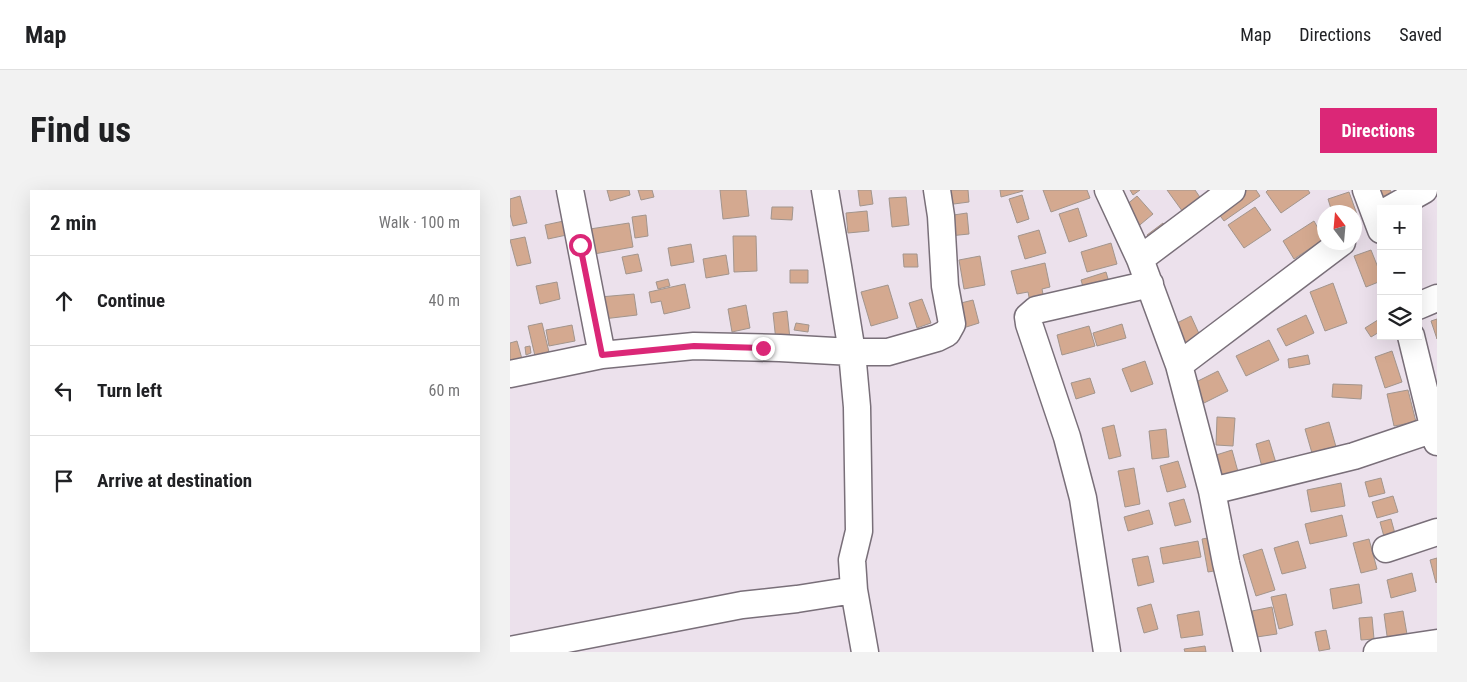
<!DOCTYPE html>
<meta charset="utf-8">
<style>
:root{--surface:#fff;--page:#f2f2f2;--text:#202124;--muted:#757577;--line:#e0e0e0;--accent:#db2777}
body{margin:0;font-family:"Roboto Condensed",sans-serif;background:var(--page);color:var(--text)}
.controls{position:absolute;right:15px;top:15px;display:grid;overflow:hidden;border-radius:0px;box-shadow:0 5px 20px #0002}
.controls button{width:45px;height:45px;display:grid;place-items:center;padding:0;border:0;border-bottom:1px solid var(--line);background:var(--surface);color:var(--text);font:25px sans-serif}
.compass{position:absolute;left:807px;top:15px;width:45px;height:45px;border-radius:50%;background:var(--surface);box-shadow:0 5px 20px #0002;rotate:344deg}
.stop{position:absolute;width:15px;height:15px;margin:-11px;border:4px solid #db2777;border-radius:50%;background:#fff}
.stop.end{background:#db2777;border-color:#fff;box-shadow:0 1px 5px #0008}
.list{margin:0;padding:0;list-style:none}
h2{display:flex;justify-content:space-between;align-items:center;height:65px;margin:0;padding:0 20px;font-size:21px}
h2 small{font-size:16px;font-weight:400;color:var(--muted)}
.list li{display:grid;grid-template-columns:32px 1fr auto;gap:15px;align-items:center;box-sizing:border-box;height:90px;padding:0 20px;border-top:1px solid var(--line)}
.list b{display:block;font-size:19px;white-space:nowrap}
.list em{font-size:16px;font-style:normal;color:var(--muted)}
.icon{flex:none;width:28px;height:28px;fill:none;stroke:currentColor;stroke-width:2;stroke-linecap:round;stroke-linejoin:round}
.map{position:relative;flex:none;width:927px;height:462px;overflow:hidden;border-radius:0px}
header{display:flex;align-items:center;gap:30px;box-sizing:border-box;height:70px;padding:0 25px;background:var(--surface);border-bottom:1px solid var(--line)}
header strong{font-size:24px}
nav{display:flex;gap:28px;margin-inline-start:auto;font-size:18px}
.intro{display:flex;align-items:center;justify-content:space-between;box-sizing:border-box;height:120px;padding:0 30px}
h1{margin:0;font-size:35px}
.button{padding:12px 22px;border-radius:0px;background:var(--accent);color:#fff;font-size:18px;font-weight:700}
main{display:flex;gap:30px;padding:0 30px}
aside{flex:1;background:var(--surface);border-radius:0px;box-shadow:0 5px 20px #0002}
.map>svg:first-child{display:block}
</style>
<header>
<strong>Map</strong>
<nav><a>Map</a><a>Directions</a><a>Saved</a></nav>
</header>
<div class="intro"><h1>Find us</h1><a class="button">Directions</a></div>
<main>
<aside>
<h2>2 min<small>Walk · 100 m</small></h2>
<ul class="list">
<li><svg class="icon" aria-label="ahead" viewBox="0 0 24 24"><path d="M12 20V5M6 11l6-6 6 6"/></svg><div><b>Continue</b></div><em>40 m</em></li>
<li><svg class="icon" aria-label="left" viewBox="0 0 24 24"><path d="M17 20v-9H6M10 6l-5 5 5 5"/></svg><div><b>Turn left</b></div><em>60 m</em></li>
<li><svg class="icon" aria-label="arrive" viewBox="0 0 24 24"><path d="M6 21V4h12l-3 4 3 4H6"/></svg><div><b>Arrive at destination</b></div></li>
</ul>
</aside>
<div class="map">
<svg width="927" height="462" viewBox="0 0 927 462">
<rect width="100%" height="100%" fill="#ece1ec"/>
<!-- building -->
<path fill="#d4a990" stroke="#a2958d" d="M97 0H119L120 5 100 11Z
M128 0H142L144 7 131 10Z
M210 0H236L239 26 213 29Z
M348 0H361L363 14 350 16Z
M434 0H458L459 12 436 15Z
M490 0H513V1L491 7Z
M533 0H577L580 8 541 22Z
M620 0H630L623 5Z
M657 0H685L696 16 678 29Z
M731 0H746L750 6 714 31 705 19Z
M758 0H798L800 3 771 23 756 2Z
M866 0H880L887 12 877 18Z
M839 2 849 30 844 31V22H822L818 9Z
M512 5 519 29 507 33 499 9Z
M10 6 17 33 3 36 0 24V9Z
M627 6 643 24 625 39 609 21Z
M396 7 399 35 382 37 379 8Z
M262 17H283L282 30 261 29Z
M745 17 761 40 734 58 718 35Z
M568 18 577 46 559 52 549 24Z
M357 21 359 41 338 43 336 23Z
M457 23 459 44 439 46 437 26Z
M136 25 138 46 125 48 122 27Z
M63 29 66 43 38 49 35 35Z
M804 31 814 49 784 69 773 51Z
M119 33 123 57 84 64 80 39Z
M653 33 660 44 644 55 637 45Z
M529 40 536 63 515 69 508 46Z
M223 46H246L247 81 224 82Z
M15 47 21 73 7 76 0 50Z
M601 53 607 74 577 82 571 62Z
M181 54 184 72 161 76 158 58Z
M861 60 871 85V91L856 97 844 66Z
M128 64 132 81 116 84 112 67Z
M393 64H407L408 77H394Z
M216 65 219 84 196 88 193 69Z
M470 66 475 95 454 99 449 70Z
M535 73 540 97 532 99 534 109 520 112 518 102 507 104 501 81Z
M280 80H298V93H280Z
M596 82 601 99 576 107 571 90Z
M158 89 160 96 148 99 146 92Z
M47 92 50 109 30 114 26 96Z
M823 93 837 133 815 141 800 102Z
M175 94 180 118 154 124 151 111 141 113 139 102Z
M378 95 388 128 361 136 351 102Z
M124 104 127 125 93 129 90 107Z
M412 109 421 133 407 138 399 113Z
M463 110 469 133 450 139 443 115Z
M236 115 240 138 222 142 218 119Z
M277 121 280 149 266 151 263 123Z
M796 125 804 143 776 156 767 139Z
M681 126 691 148 675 155 665 134Z
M871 128V141L861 147 855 138Z
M927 129V149L921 131Z
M32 133 39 162 25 166 18 136Z
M286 133 299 135 298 142 284 140Z
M612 134 616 148 587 156 583 143Z
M62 135 65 151 39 156 36 140Z
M579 136 585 156 552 165 547 145Z
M759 150 769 170 736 186 726 166Z
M7 151 12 169 0 171V153Z
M20 156 21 163 16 165 15 157Z
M882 161 892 192 875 198 865 167Z
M798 165 800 174 779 178 778 169Z
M635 171 643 194 621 202 612 179Z
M708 181 718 201 694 213 684 193Z
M580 188 585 203 566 209 561 193Z
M823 194 852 195 851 209 822 207Z
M898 200 906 232 884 236 877 204Z
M707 227 725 228 723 256 706 255Z
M819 232 828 264 804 270 795 239Z
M604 235 611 266 599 269 592 238Z
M656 239 659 267 642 269 639 241Z
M759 250 766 273 752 277 746 254Z
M722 260 730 289 712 294 703 266Z
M668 271 676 297 657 302 650 276Z
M624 278 630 314 615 317 608 281Z
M871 288 875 303 859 307 855 292Z
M831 293 835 316 801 322 797 300Z
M883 306 888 322 867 328 862 312Z
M674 309 681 332 665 336 659 313Z
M639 320 643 334 618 341 614 327Z
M832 325 837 346 800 354 795 334Z
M881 329 887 351 876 354 870 332Z
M698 348 704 381 698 382 692 349Z
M859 349 867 379 851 383 843 353Z
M688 351 691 367 653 374 650 358Z
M788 351 796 378 772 384 764 358Z
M752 359 765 400 746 406 733 365Z
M638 366 644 392 628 396 622 369Z
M927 368V392L926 393 920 370Z
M902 383 906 401 881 408 877 390Z
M849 394 852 413 823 419 820 399Z
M776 404 783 435 769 439 761 407Z
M641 414 648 439 634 443 627 418Z
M762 417 767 444 740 448 737 432 744 430 742 421Z
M689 421 693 445 671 448 667 425Z
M893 421 898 450 878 453 874 424Z
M862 427 864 449 851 450 849 428Z
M816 440 820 459 809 461 805 442Z
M695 456 696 462H675L674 459Z"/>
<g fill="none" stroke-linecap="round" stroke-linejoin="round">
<defs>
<path id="minor" d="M60 0 92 165
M598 0 630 69 669 175 702 301 716 373 737 462
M856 0 871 40
M880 19 914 0
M630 69 722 0
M908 116 927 108
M901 146 927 252
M669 175 832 52
M0 184 92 165 184 156 270 158 342 162H378L427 148 437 143 442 134 435 96 431 26 427 0
M702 301 844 266 927 238
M876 359 927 342
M344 400 355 462
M0 460 232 415 287 409 344 400 342 370 349 341 347 217 342 162 328 76 315 0
M597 462 573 308 557 247 519 134 518 127 526 120 640 94
M867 462 927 453"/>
</defs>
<!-- minor casing -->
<use href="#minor" stroke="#796f79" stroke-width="29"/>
<!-- minor -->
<use href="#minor" stroke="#fff" stroke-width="26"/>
</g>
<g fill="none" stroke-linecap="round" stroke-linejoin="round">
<!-- route -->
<path stroke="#db2777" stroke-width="6" d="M70 55 92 165 184 156 253 158"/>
</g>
</svg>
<div class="controls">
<button>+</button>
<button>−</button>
<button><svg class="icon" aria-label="layers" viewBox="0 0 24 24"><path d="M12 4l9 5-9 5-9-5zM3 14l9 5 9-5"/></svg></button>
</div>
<svg class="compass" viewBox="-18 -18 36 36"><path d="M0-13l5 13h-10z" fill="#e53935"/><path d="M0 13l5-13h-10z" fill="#757577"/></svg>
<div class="stop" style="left:70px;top:55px"></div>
<div class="stop end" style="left:253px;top:158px"></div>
</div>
</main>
